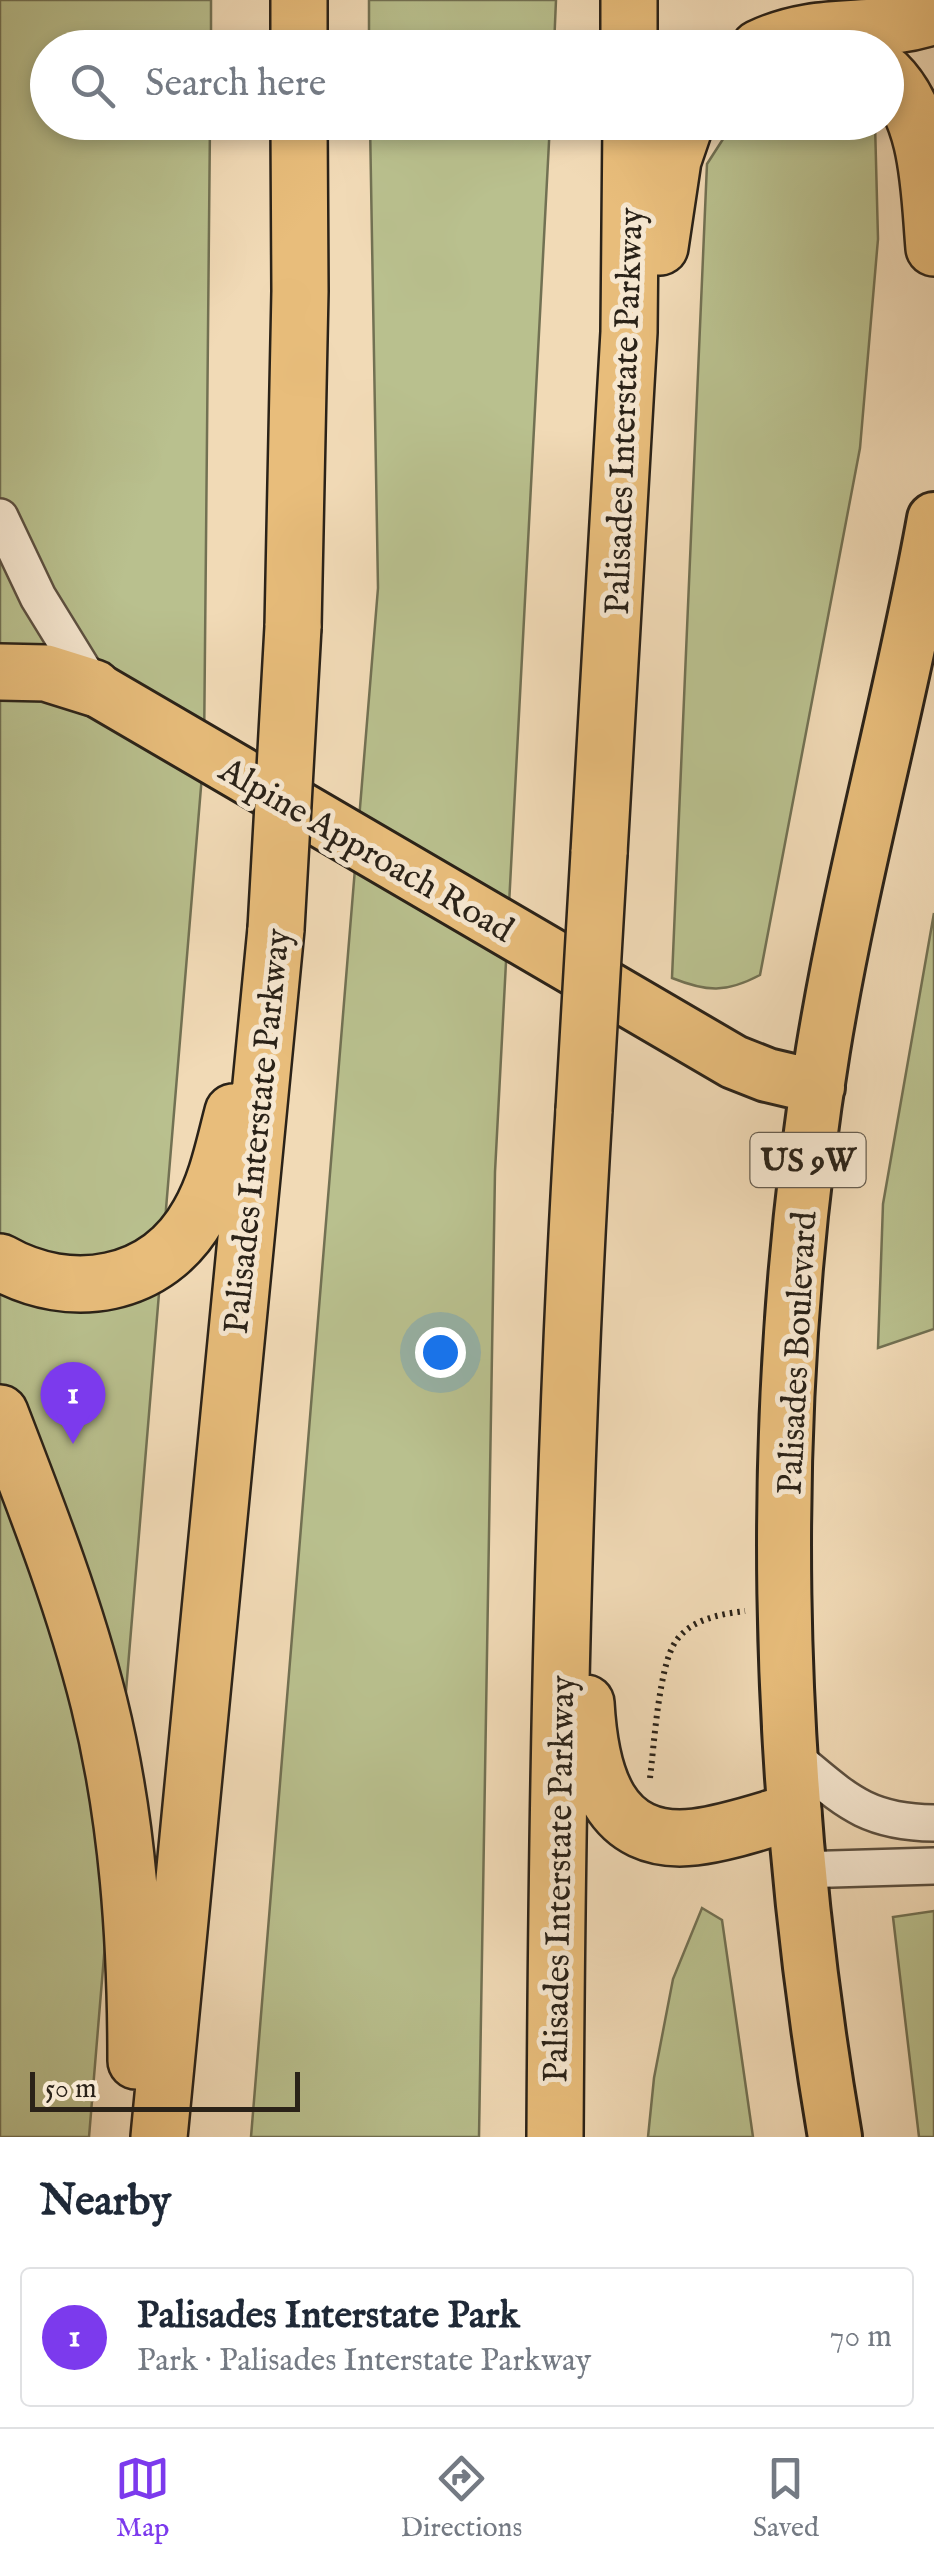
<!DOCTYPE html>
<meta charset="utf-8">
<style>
:root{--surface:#fff;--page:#f6f6f7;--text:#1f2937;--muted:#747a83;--line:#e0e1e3;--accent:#7c3aed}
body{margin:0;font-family:"IM FELL English",serif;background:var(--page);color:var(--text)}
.scale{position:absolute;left:30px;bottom:25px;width:270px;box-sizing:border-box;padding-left:10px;border:5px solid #2a2218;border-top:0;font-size:28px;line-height:35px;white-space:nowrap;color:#2a2218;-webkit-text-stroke:8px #f6e7d0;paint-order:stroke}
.you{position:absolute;left:440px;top:1352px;width:35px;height:35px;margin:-25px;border:8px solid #fff;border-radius:50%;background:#1a73e8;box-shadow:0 0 0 15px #1a73e833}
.badge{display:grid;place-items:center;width:65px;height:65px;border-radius:50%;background:var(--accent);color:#fff;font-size:32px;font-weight:700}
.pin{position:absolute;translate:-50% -82px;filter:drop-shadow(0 2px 5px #0008)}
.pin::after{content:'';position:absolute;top:52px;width:35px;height:30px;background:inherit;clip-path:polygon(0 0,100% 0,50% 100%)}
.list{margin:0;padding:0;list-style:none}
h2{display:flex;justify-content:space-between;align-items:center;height:130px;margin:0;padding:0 40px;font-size:42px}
h2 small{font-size:32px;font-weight:400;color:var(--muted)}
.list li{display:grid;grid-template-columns:65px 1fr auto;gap:30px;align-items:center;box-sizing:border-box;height:140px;margin:0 20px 20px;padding:0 20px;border:2px solid var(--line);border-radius:10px}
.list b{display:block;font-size:38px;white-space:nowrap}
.list p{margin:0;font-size:32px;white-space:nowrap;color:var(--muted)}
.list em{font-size:32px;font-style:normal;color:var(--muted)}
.icon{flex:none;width:55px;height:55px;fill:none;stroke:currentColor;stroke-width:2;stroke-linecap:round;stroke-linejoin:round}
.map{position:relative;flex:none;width:934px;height:2137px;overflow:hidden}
.search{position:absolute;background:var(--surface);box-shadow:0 5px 15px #0003;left:30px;right:30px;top:30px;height:110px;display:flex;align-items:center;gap:25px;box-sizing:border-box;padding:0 35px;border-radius:55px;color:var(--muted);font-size:38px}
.sheet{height:290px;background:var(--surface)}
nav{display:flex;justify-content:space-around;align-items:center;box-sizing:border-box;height:140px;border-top:2px solid var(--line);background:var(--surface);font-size:28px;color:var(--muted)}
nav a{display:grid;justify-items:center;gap:5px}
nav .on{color:var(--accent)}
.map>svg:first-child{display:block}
</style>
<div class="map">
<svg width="934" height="2137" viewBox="0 0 934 2137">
<rect width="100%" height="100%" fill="#f1dab6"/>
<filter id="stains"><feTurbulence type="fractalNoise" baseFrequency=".002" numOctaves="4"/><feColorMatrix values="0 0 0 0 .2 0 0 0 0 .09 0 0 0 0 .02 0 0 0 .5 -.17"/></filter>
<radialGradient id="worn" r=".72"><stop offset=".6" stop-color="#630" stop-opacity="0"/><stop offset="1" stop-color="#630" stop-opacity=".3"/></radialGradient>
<!-- green -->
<path fill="#b9c08e" stroke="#727153" stroke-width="2.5" d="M0 0H211V47L48 48V122L210 123 204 751 89 2137H0Z
M369 0H556L554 47H369Z
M734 122 875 123 878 239 860 448 760 975C726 993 707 992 672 978L707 164Z
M370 123H550L495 1172 479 2137H251L378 588Z
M934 913V1329L878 1348 883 1204Z
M702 1908 722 1920 753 2137H648L654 2078 673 1979Z
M934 1911V2137H919L893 1917Z"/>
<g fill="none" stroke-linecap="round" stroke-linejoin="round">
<defs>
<path id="minor" d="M0 517 38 597 94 688
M790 1754C843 1797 862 1822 934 1823
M798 1870 934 1866"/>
<path id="primary" d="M94 688 734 1062 767 1075 818 1087
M835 2137C774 1780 765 1408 823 1050 852 872 902 697 934 519"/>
<path id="motorway" d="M299 0V48
M629 0V48
M759 48C822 18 874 37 934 16
M886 74C930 117 929 191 934 248
M660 247 673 160 686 122
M293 627 300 291 299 122
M0 672 46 673 94 688
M599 853 629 332 631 122
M0 1262C70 1302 158 1288 199 1214 217 1183 224 1146 233 1112
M0 1413C37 1509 74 1603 99 1703 128 1819 136 1941 136 2061
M586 1703C590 1772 607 1847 695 1837 728 1833 761 1821 793 1812
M159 2137 276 929
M555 2137C557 1794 563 1452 584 1110"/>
</defs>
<!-- minor casing -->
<use href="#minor" stroke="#5c5040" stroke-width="40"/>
<!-- primary casing -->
<use href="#primary" stroke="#2a2218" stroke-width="58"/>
<!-- motorway casing -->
<use href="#motorway" stroke="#2a2218" stroke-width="60"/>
<!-- path -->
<path stroke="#2a2218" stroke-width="6" stroke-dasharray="2.5 5" stroke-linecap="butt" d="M650 1778C654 1746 659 1664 676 1641 691 1619 721 1614 745 1611"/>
<!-- minor -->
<use href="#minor" stroke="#f6e7d0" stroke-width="35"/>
<!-- primary -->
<use href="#primary" stroke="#e8bd7b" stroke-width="52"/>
<!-- motorway -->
<use href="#motorway" stroke="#e8bd7b" stroke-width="55"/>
<defs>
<path id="motorway-bridge" d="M276 929 293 627
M584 1110 599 853"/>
</defs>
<!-- motorway-bridge casing -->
<use href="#motorway-bridge" stroke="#2a2218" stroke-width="60" stroke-linecap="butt"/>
<!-- motorway-bridge -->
<use href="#motorway-bridge" stroke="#e8bd7b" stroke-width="55"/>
</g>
<g text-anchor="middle" stroke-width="10" stroke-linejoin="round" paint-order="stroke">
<!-- shield labels -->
<rect fill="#f6e7d0" stroke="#675d4f" stroke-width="2.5" x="750.5" y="1133" width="115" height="54" rx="8"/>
<g font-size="32" font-weight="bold" fill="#2a2218">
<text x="808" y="1171">US 9W</text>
</g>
<!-- street labels -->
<g font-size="35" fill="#2a2218" stroke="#f6e7d0">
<text transform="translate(623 411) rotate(-88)" y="12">Palisades Interstate Parkway</text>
<text transform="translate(367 849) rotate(30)" y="12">Alpine Approach Road</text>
<text transform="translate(256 1131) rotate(-84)" y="12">Palisades Interstate Parkway</text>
<text transform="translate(796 1353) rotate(-87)" y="12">Palisades Boulevard</text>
<text transform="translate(558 1879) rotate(-89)" y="12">Palisades Interstate Parkway</text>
</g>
</g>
<rect width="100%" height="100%" filter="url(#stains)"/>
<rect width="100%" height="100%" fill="url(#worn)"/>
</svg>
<div class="scale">50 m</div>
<div class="you"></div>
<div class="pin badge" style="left:73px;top:1444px">1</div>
<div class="search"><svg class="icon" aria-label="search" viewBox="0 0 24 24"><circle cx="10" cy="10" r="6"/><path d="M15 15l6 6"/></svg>Search here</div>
</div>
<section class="sheet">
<h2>Nearby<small></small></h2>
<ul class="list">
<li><span class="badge">1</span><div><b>Palisades Interstate Park</b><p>Park · Palisades Interstate Parkway</p></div><em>70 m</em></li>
</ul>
</section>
<nav>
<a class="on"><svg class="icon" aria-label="map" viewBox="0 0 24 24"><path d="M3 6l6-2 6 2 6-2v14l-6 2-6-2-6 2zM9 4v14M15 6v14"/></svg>Map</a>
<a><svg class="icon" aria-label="directions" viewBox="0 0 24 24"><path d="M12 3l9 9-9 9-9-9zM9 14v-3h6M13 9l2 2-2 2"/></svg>Directions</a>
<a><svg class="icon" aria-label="saved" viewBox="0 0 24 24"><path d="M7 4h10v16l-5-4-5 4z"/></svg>Saved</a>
</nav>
